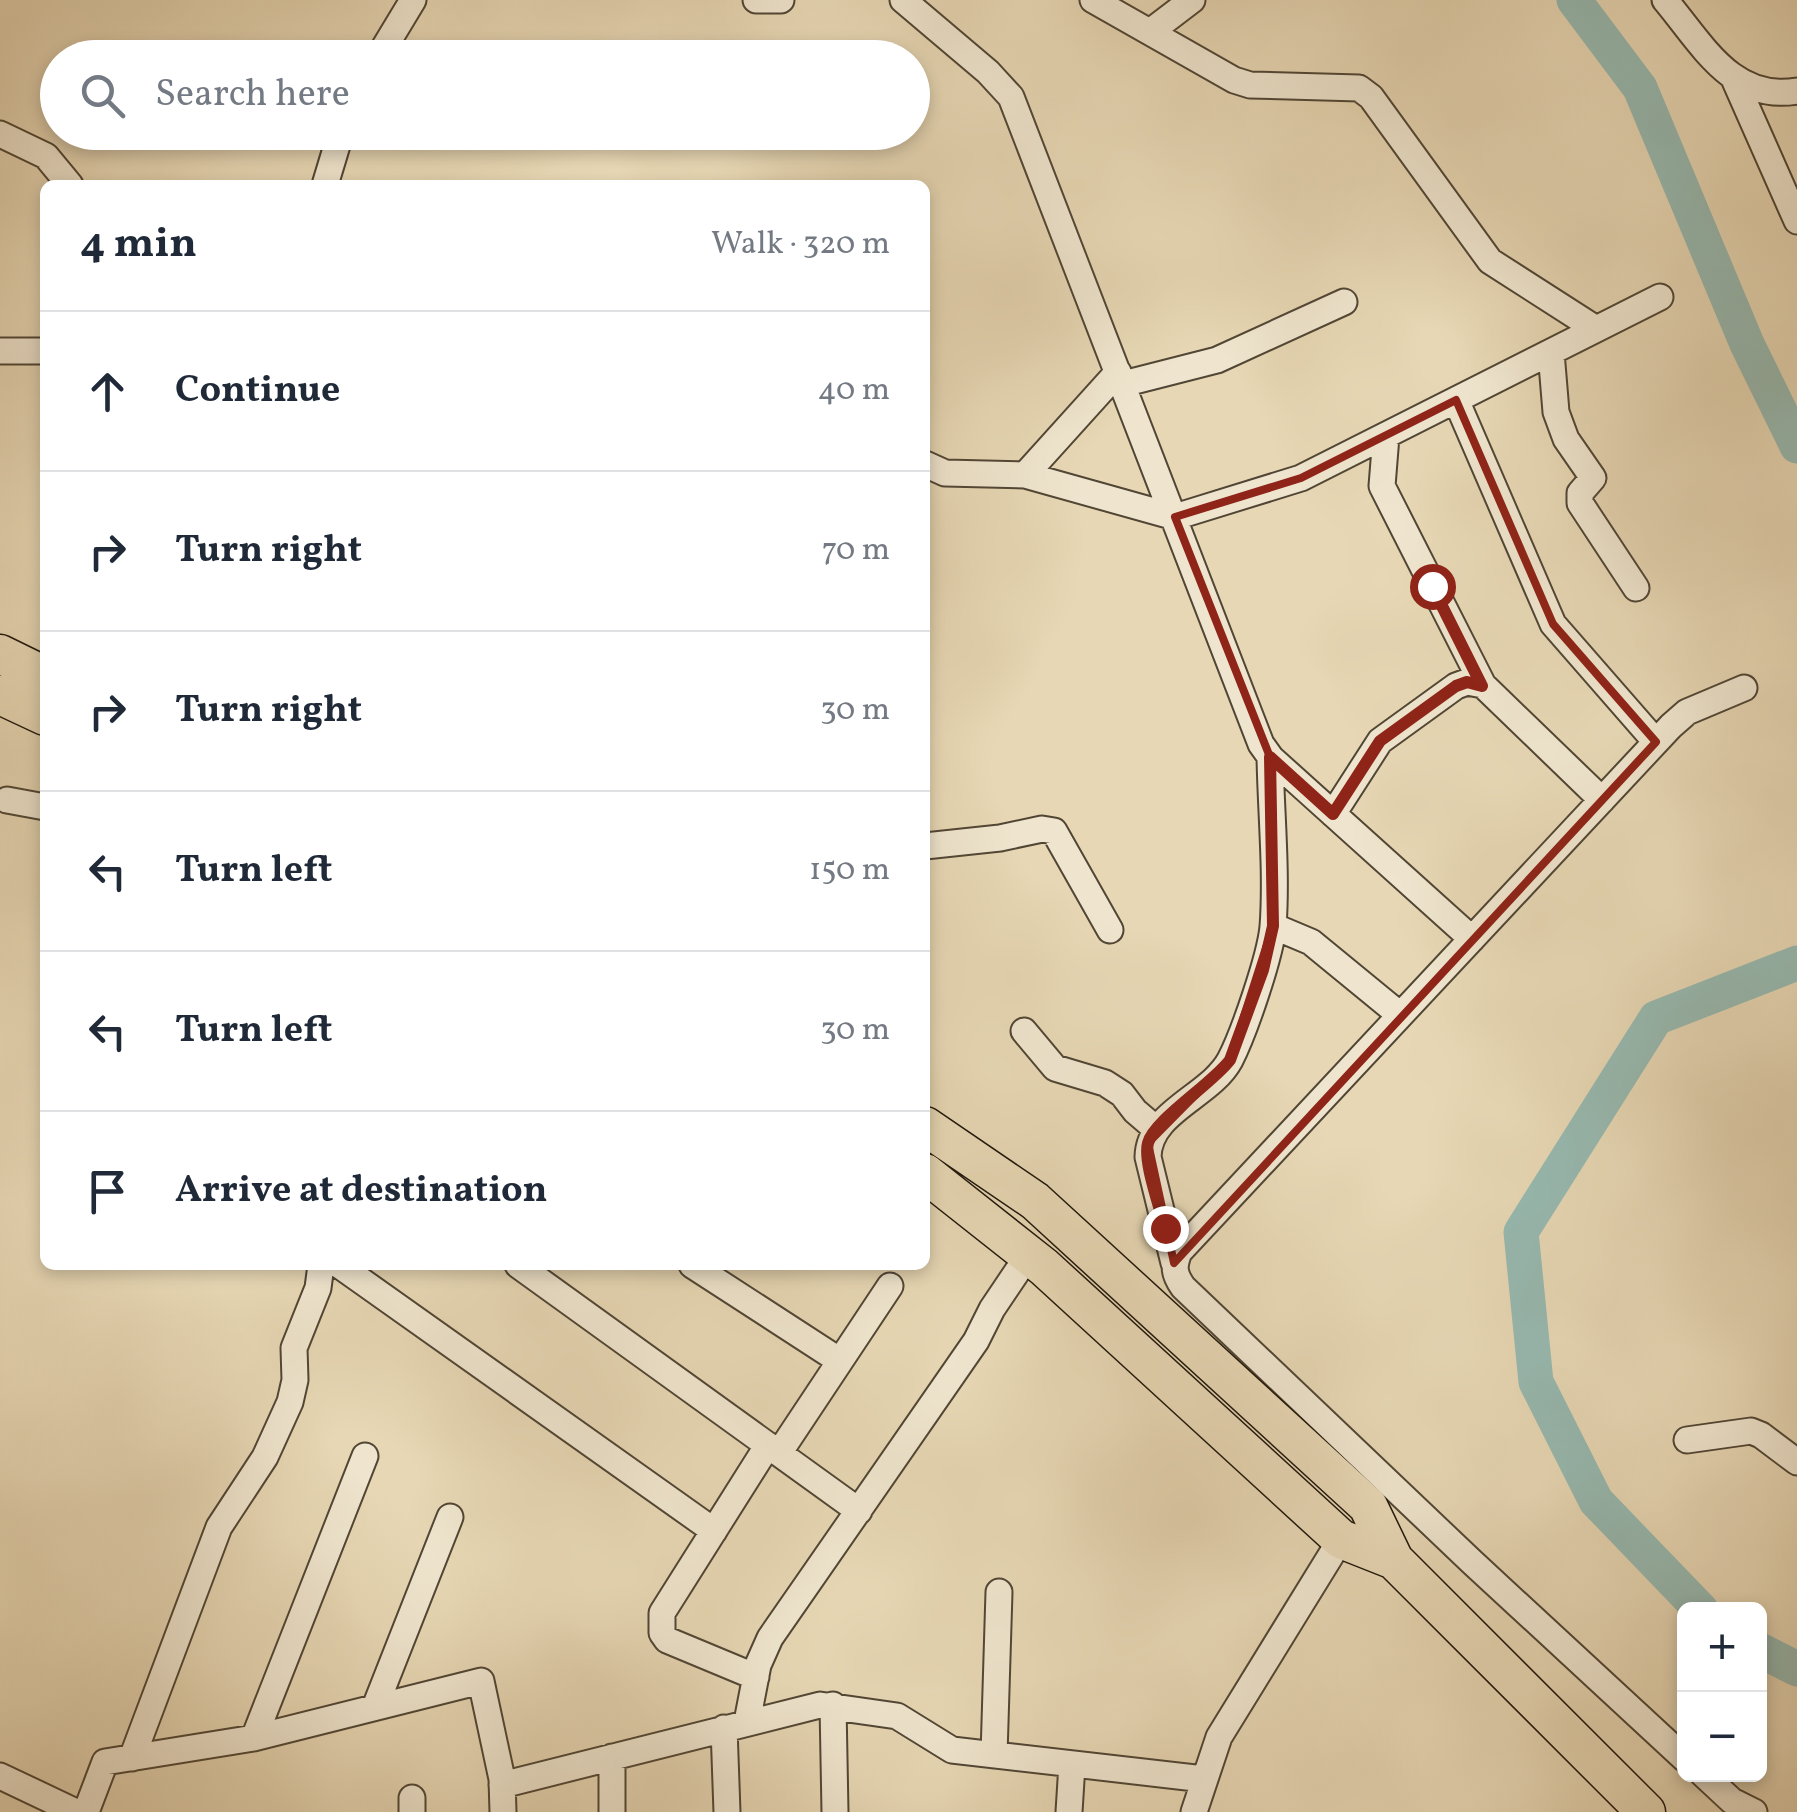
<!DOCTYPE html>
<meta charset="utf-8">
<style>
:root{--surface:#fff;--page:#f2f2f3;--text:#1f2937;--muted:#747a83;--line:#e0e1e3}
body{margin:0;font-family:Vollkorn,serif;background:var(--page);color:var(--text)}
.controls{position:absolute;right:30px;bottom:30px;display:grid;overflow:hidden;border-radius:15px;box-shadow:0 5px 15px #0003}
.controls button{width:90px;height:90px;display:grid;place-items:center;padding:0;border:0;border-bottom:2px solid var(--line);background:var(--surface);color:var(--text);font:50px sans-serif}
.stop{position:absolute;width:30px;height:30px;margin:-22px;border:8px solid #8f2418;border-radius:50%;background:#fff}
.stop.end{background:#8f2418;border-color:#fff;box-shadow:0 2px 10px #0008}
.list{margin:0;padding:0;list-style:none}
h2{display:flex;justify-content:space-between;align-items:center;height:130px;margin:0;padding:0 40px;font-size:42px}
h2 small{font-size:32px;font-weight:400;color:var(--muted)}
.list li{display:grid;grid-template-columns:65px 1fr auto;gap:30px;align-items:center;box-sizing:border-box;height:160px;padding:0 40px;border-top:2px solid var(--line)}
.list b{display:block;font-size:38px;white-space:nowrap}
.list em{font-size:32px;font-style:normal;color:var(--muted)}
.icon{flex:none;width:55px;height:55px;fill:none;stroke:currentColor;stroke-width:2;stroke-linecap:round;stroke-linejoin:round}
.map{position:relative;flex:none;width:1797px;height:1812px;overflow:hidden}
.search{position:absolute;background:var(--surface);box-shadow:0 5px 15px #0003;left:40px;top:40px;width:890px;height:110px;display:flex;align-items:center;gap:25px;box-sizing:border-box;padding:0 35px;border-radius:55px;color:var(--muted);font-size:38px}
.panel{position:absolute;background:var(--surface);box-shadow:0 5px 15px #0003;left:40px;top:180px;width:890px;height:1090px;border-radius:15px}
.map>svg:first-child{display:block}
</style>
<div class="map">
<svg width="1797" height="1812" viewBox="0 0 1797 1812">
<rect width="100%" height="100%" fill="#e7d7b4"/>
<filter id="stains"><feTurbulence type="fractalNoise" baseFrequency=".002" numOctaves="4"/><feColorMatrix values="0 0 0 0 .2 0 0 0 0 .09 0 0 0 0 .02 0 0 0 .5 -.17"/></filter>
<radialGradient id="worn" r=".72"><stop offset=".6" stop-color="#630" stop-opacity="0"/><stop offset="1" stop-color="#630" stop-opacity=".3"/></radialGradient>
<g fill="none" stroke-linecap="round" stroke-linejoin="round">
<!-- river -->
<path stroke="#97b9b0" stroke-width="35" d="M1574 0 1640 88 1747 344 1797 446
M1701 1610 1596 1501 1536 1382 1521 1232 1656 1018 1797 963
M1760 1650 1797 1669"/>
<defs>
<path id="minor" d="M756 0H781
M903 0 988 72 1011 97 1261 744 1271 758 1472 939
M1093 0 1234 80 1250 85 1359 88 1371 97 1490 261 1596 329
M1665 0C1702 44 1732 102 1797 91
M1150 32 1192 0
M378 58 413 0
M1735 81 1797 221
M0 134 46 156 70 185
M325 185 341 132
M0 351H45
M1551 352 1556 412 1566 439 1593 478 1580 493V503L1636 588
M1123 384 1217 360 1344 302
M1456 400 1553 624 1656 742
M1386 436 1382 486 1483 685
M925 464 945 473 1025 475 1175 517 1301 478 1660 297
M1025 475 1118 372
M7 800 45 807
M1333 814 1380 741 1456 686 1467 682 1483 685 1602 800
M925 846 1000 838 1042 829 1054 831 1110 930
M1273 926 1311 942 1400 1015
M1024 1031 1055 1068 1105 1083 1122 1094 1135 1111 1156 1129
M1174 1263 1148 1157C1149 1111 1210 1097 1230 1060 1244 1033 1270 957 1273 927 1277 871 1271 813 1270 757
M339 1265 714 1531
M518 1265 859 1511
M692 1265 840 1361
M1687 1440 1751 1431 1761 1435 1797 1462
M779 1453 890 1286
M756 1677 667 1640 662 1633V1613L768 1445
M833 1705 835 1812
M375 1707 450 1517
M747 1722 758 1665 770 1638 976 1341 992 1309 1029 1254
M724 1728 727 1812
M254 1738 365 1456
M994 1755 999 1592
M132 1758 219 1527 265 1457 290 1402 295 1380 294 1348 318 1288 321 1265
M1684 1758 1472 1562 1183 1287C1174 1274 1173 1267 1179 1252L1671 726 1687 712 1744 688
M1703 1774 1732 1801 1754 1812
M0 1776 76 1812
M502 1785 820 1705 897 1716 952 1750 1204 1779
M412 1798V1812
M86 1812 105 1762 254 1738 481 1681 502 1779 503 1812
M612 1812V1757
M1069 1812 1072 1764
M1194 1812 1219 1737 1341 1539"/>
<path id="highway" d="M0 654 45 676
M0 695 45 716
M925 1126 1035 1201 1368 1506 1394 1560 1646 1812
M925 1173 1044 1267 1341 1539 1394 1560"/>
</defs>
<!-- minor casing -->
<use href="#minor" stroke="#514635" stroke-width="29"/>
<!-- highway casing -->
<use href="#highway" stroke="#1f160b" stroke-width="41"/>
<!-- minor -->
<use href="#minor" stroke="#efe5ce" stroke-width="25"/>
<!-- highway -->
<use href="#highway" stroke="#e7d7b4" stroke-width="38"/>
</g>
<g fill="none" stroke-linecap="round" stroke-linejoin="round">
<!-- route -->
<path stroke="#8f2418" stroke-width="12" d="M1165 1228C1160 1207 1143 1162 1148 1143 1154 1120 1212 1084 1230 1060L1263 970 1273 926 1270 757 1333 814 1380 741 1456 686 1467 682 1482 686 1432 586"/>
</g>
<!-- marked area -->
<path fill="none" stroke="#8f2418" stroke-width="8" stroke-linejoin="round" d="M1456 400 1553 624 1656 742 1174 1263 1148 1143 1230 1060 1273 926 1270 757 1175 517 1301 478Z"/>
<rect width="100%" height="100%" filter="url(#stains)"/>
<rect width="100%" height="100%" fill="url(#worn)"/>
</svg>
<div class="controls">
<button>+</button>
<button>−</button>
</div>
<div class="stop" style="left:1432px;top:586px"></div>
<div class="stop end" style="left:1165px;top:1228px"></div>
<div class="search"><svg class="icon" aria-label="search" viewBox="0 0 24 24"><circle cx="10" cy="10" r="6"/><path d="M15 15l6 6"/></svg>Search here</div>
<section class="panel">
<h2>4 min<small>Walk · 320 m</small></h2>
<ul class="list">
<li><svg class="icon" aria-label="ahead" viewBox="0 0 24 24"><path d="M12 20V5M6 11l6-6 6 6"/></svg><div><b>Continue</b></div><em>40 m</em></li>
<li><svg class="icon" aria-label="right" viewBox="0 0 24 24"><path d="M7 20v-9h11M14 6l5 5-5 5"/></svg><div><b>Turn right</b></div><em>70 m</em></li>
<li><svg class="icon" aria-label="right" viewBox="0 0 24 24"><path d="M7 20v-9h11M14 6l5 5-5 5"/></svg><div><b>Turn right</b></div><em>30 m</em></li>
<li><svg class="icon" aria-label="left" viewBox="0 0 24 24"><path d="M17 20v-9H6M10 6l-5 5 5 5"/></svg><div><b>Turn left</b></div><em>150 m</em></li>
<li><svg class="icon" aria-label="left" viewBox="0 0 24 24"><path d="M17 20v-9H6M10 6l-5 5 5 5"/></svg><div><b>Turn left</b></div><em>30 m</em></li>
<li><svg class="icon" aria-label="arrive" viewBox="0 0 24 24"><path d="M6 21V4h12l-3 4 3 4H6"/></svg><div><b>Arrive at destination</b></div></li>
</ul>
</section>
</div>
